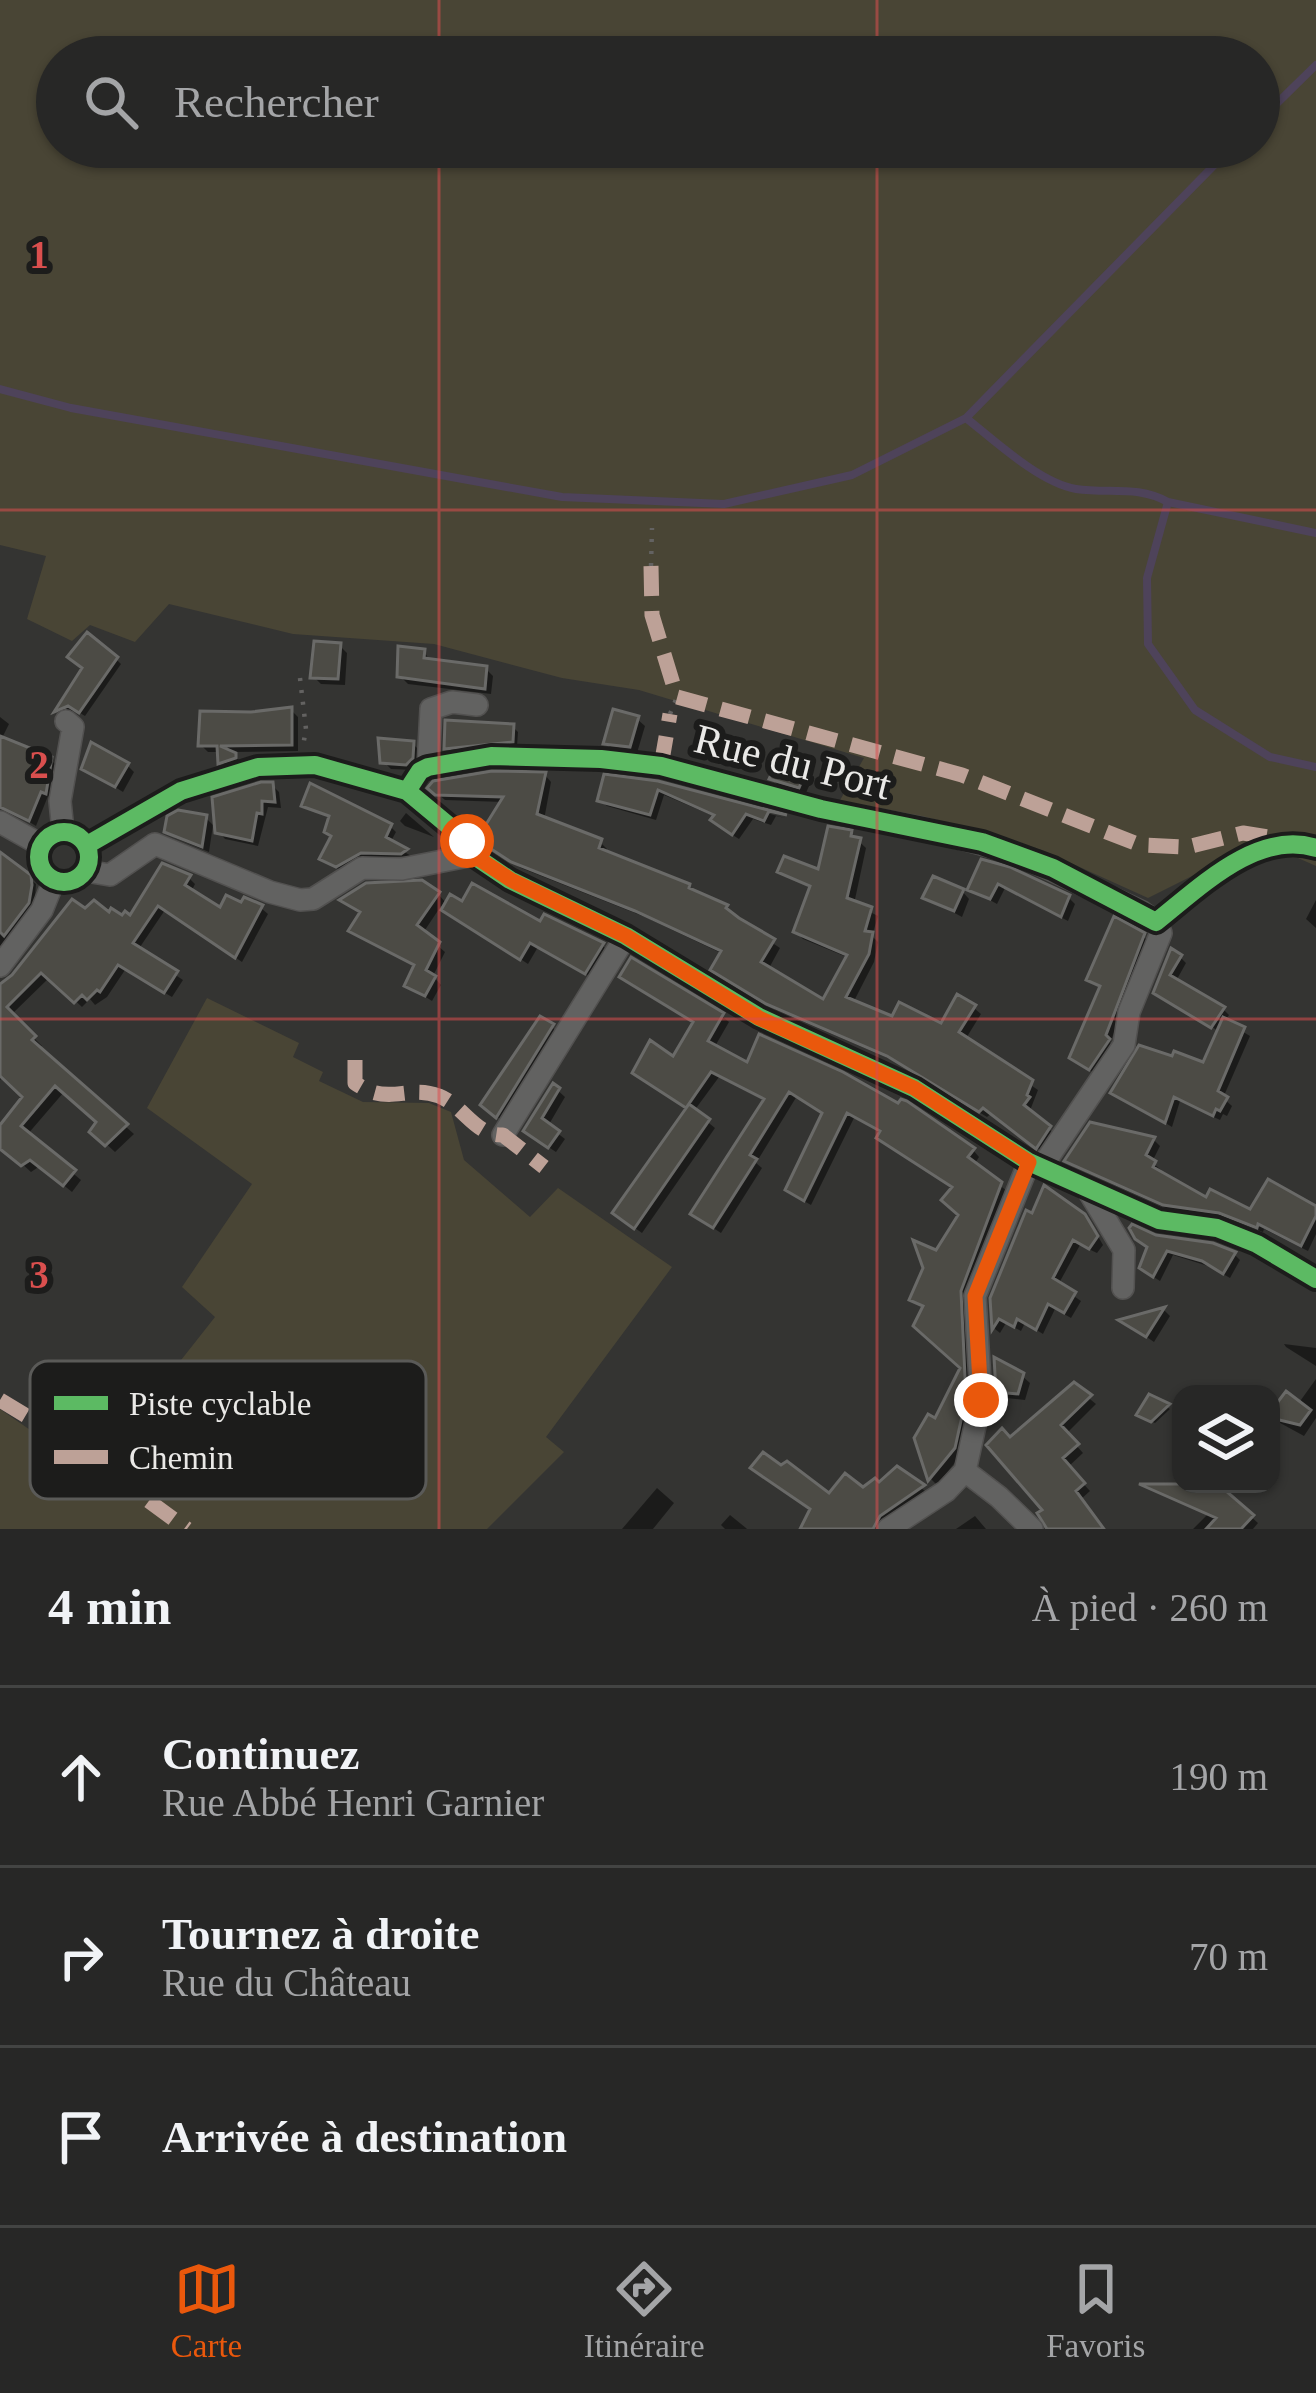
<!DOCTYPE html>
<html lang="fr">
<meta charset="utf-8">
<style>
:root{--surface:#272726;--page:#333332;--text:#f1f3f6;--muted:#a4a5a7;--line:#434443;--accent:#ea580c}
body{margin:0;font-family:Georgia,serif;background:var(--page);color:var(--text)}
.controls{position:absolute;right:36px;bottom:36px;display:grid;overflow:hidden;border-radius:24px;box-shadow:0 3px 9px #0004}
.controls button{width:108px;height:108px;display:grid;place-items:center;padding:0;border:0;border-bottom:3px solid var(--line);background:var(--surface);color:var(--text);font:60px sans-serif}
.stop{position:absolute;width:36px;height:36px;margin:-27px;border:9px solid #ea580c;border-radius:50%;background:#fff}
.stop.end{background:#ea580c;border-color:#fff;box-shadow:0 3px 12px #0008}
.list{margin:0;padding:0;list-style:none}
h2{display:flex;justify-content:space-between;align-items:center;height:156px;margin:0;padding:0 48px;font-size:51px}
h2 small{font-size:39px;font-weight:400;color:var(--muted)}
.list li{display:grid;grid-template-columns:78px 1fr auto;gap:36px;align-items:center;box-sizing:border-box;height:180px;padding:0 48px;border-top:3px solid var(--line)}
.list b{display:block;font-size:45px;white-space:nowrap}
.list p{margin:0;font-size:39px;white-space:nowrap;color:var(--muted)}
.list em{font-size:39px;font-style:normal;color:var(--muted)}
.icon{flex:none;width:66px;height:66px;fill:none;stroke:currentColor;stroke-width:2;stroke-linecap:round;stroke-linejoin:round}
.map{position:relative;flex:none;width:1316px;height:1529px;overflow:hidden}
.search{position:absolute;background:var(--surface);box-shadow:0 3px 9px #0004;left:36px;right:36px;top:36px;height:132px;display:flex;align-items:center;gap:30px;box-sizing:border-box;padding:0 42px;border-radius:66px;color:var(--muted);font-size:45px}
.sheet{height:696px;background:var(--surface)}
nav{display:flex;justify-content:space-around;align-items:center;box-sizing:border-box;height:168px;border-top:3px solid var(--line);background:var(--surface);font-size:33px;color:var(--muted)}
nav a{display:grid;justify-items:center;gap:6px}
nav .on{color:var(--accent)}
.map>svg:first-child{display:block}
</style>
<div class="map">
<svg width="1316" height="1529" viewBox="0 0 1316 1529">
<rect width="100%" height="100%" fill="#343432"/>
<!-- green -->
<path fill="#494535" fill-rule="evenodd" d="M0 0H1316V866L1298 858 1240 852 1148 898 1042 850 839 802 864 758 639 690 562 678 434 644 293 634 169 604 135 642 90 625 72 641 27 619 46 556 0 545ZM57 57H1259V147H57Z
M207 998 299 1043 293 1057 323 1072 319 1081 363 1102 429 1103 451 1112 464 1160 530 1217 558 1188 672 1267 546 1437 564 1452 487 1529H0V1409L92 1473 215 1317 182 1287 252 1184 147 1108Z"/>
<!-- shadow -->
<path fill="#0007" d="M340 646 347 653 345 685 321 684 314 677Z
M424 651 430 661 486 669 493 676 491 694 408 684 400 676Z
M116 659 121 664 85 716 75 710 61 715 57 711 85 668Z
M291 710 298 717V751L231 752 242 763 228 769 221 762 220 752H208L201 745 251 715Z
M0 717 9 724 1 740 51 760 58 767 52 798 48 796 36 826 23 818 0 765Z
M637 719 645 726 637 753 613 750 606 743Z
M513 727 518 732 517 746 452 753 447 748Z
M413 744 420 751 419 765 414 770 391 769 383 761Z
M127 765 134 772 123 792 84 768Z
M805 772 812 779 806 793 779 786 772 779Z
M545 775 551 782 544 820 600 842 607 849 606 853 689 887 726 907 732 916 780 948 768 970 824 1003 849 958 803 939 796 932 812 889 780 872 820 874 850 833 866 848 854 904 878 916 872 936 878 942 874 962 853 1003 893 1020 942 1027 974 1008 981 1014 965 1040 1038 1090 1029 1113 1056 1135 1044 1153 992 1113 987 1117 897 1062 776 1010 721 976 723 954 645 917 521 868 496 851 503 802 445 800 431 788Z
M658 784 785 818 776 816 771 825 753 819 739 839 720 827 716 817 664 795 656 820 607 806 600 800Z
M272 785 279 792 281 808 268 807 258 846 225 839 218 831Z
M305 805 390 826 396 832 390 843 411 856 368 858 343 871 328 864 322 858 333 837 331 819Z
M406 813 434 837 405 826 400 821Z
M206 818 213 825 209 852 175 838 167 830Z
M0 856 36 884 34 910 0 958Z
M1009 870 1069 898 1075 904 1068 921 1005 888 997 904 970 889Z
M189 878 195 884 191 892 221 912 261 908 268 914 242 962 165 910 138 950 183 980 172 997 125 970 107 997 95 1005 90 999 82 1007 50 977 11 1015 42 1046 38 1049 134 1134 115 1152 93 1132 100 1123 64 1092 27 1135 81 1180 72 1192 40 1166 31 1172 0 1144V1130L27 1097 5 1075 0 1080V983L14 978 85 912 131 920Z
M962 891 969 899 962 917 925 897Z
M438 894 448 905 541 925 602 945 609 952 593 978 538 947 528 964 441 906 423 933 445 952 433 976 441 985 432 1001 407 985 417 967 352 931 362 914 344 901Z
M1316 900V928L1306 919Z
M1143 936 1149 942 1110 1043 1114 1047 1096 1074 1079 1064 1102 988 1089 979Z
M1180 957 1186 963 1176 981 1223 1009 1229 1015 1225 1021 1250 1036 1223 1098 1232 1106 1227 1116 1223 1114 1220 1120 1180 1101 1172 1127 1114 1092 1204 1066 1220 1032 1156 992Z
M722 1016 729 1022 714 1048 748 1066 973 1150 979 1157 974 1165 1007 1191 966 1299 971 1406 961 1455 937 1485 931 1479 917 1438 936 1422 963 1367 925 1309 912 1299 961 1215 954 1189 883 1133 854 1118 811 1205 795 1196 788 1190 825 1114 797 1096 756 1163 762 1168 721 1233 701 1220 766 1101 719 1077 694 1111 715 1128 642 1233 622 1219 689 1109 642 1079 674 1060Z
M552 1027 559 1034 504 1122 491 1112Z
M554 1087 565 1097 548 1126 565 1139 556 1152 533 1137Z
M1092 1125 1154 1140 1160 1146 1152 1162 1161 1170 1159 1174 1207 1201 1251 1213 1316 1209V1234L1308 1251 1264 1229 1263 1232 1228 1219 1172 1211 1074 1167 1068 1161Z
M1091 1224 1103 1245 1097 1253 1080 1245 1058 1285 1081 1301 1071 1318 1055 1309 1043 1334 1025 1323 1021 1331 1006 1323 1000 1333 995 1329 993 1299Z
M1156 1238 1234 1254 1240 1260 1230 1278 1211 1267 1173 1255 1160 1281 1149 1274Z
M1164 1310 1170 1316 1154 1342 1123 1321Z
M1284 1344 1316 1348V1366L1286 1347Z
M1022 1376 1030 1383 1025 1400 1006 1398 999 1391Z
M1316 1379V1418L1304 1436 1271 1418 1298 1404Z
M1074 1386 1096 1404 1066 1434 1083 1453 1068 1467 1090 1491 1080 1500 1103 1526 1101 1528 1046 1510 1011 1440Z
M1151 1398 1170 1409 1155 1423 1143 1417Z
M897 1470 929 1494 882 1528 812 1529 830 1497 879 1486Z
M1181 1481 1222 1484 1219 1488 1258 1523 1253 1529H1193L1207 1515 1171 1496Z
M657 1488 674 1503 653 1529H622Z
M730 1515 746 1528 747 1529H725L721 1525Z
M975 1516 986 1529H956Z"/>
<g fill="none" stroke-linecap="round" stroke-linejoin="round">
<!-- stream -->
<path stroke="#4e435a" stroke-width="8" d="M1259 121 1316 65
M0 389 71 408 562 497 724 504 852 475 966 418 1232 147
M966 418C995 441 1040 483 1076 489 1109 494 1137 485 1168 502L1147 578 1148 644 1195 710 1270 757 1316 767
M1168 502 1316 533"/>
</g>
<!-- building -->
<path fill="#4c4b45" stroke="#6a6a68" stroke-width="3" d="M87 632 118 657 79 713 68 706 54 712 82 668 67 657Z
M314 641 341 643 338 679 310 678Z
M398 646 425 649 424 658 487 666 485 689 397 677Z
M292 707V745L220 746 236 753V758L218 764 217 746H198L200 711 251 712Z
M613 709 639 716 630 747 603 744Z
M445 720 514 724 513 742 444 749Z
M0 736 52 757 46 794 41 792 29 821 0 807Z
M378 738 414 741 413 758 406 765 380 763Z
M91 742 129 763 115 787 81 769Z
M779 757 807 769 799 788 769 779Z
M492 771 546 772 537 814 602 839 599 848 690 884 689 888 728 905 726 908 739 918 775 939 761 962 823 999 847 955 793 932 810 886 777 872 784 856 818 869 828 826 852 830 851 836 861 838 847 898 872 907 865 931 873 932 869 954 846 997 892 1016 899 1002 941 1023 957 994 976 1005 959 1032 1033 1080 1027 1095 1030 1097 1024 1105 1051 1126 1036 1149 983 1108 979 1112 887 1056 766 1004 710 970 721 951 635 911 511 862 485 845 480 834 503 797 435 795 427 788 433 781Z
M604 774 658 781 787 815 769 811 764 821 746 814 732 835 710 820 714 815 658 790 650 815 597 801Z
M261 782H273L275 802 262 801V814L257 813 252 841 215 833 212 797Z
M310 783 392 824 386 837 408 849 401 854 361 853 336 867 319 859 331 836 324 832 329 816 301 806Z
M178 810 207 815 202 847 164 832 167 816Z
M0 852 31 875 32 885 29 903 4 936 0 932Z
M981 859 1010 867 1070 895 1061 917 998 884 990 899 967 890Z
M162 863 191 875 185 885 220 907 226 895 241 902 244 897 263 905 235 958 158 906 133 943 178 971 164 993 118 965 100 992 97 990 87 1000 82 995 74 1003 41 973 7 1007 36 1036 32 1040 128 1124 105 1146 89 1132 96 1122 55 1086 21 1126 76 1170 63 1186 30 1160 21 1166 0 1149V1125L22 1097 0 1076V984L12 975 72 899 85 908 94 900 109 912 111 908 122 915 125 911 130 915Z
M933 876 964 889 954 911 922 898Z
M422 880 440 892 417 925 440 942 426 970 436 976 425 996 404 986 414 965 348 931 360 912 339 900 366 883Z
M472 883 540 921 544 914 604 943 585 974 530 943 520 960 441 910 450 894 462 901Z
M1114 916 1145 933 1106 1035 1110 1039 1089 1070 1069 1058 1100 986 1086 980Z
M1171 948 1182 955 1170 975 1225 1007 1211 1028 1153 993Z
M631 957 724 1013 708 1041 747 1062 759 1034 843 1072 898 1103 901 1099 907 1101 975 1148 968 1157 1002 1182 961 1291 966 1398 955 1448 928 1481 914 1438 928 1414 935 1418 960 1368 913 1326 923 1306 909 1300 923 1268 913 1240 936 1250 958 1215 941 1200 952 1187 876 1138 880 1131 847 1113 804 1201 785 1190 822 1113 789 1092 750 1155 757 1159 713 1228 690 1214 764 1099 711 1072 686 1108 632 1073 650 1040 673 1056 693 1022 619 977Z
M540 1016 554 1024 496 1118 480 1105Z
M1223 1017 1245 1027 1218 1091 1228 1097 1220 1111 1216 1109 1213 1116 1174 1097 1165 1123 1110 1093 1139 1045 1172 1056 1174 1051 1203 1062Z
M553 1083 560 1088 542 1118 560 1131 548 1148 523 1131Z
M689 1104 710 1119 634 1229 612 1213Z
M1090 1122 1155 1137 1146 1155 1156 1161 1153 1167 1206 1197 1210 1189 1250 1209 1268 1179 1316 1206V1216L1301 1246 1258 1224 1257 1228 1219 1213 1163 1205 1064 1161Z
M1044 1185 1085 1214 1098 1236 1089 1249 1073 1240 1053 1278 1076 1292 1064 1313 1048 1304 1036 1330 1017 1319 1014 1327 999 1319 992 1330 990 1298 1026 1210 1032 1213Z
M1132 1224 1156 1235 1213 1243 1236 1252 1223 1274 1202 1261 1167 1251 1153 1277 1139 1268 1147 1247 1135 1239 1129 1228Z
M1165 1307 1146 1337 1118 1320Z
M994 1357 1024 1373 1018 1394 996 1392Z
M1074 1382 1092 1395 1061 1425 1079 1444 1063 1458 1085 1483 1076 1491 1104 1529H1047L1037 1513 1042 1510 986 1445 1002 1428 1010 1437Z
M1286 1391 1311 1410 1300 1425 1271 1418V1411Z
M1149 1394 1170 1404 1151 1422 1136 1415Z
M763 1452 781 1465 787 1461 829 1493 845 1473 863 1487 875 1478 879 1482 897 1466 925 1485 880 1516 873 1529H800L810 1509 750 1468Z
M1139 1484H1218L1254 1515 1241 1529H1206L1216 1518Z"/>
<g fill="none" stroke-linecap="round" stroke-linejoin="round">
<defs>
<path id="service" d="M1156 922 1242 859 1295 841"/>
<path id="minor" d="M428 767 431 709 452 702 477 705
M407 791 420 771 428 767 491 756 601 759 661 766 821 809 921 828 1015 853 1142 912 1156 922 1161 933 1129 1012 1124 1045 1041 1168
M0 822 41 845
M63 831 60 801 73 727 66 721
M39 857a25 25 0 1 1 50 0a25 25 0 1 1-50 0Z
M87 845 181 791 258 767 315 765 407 791 467 841 473 855 510 880 626 936 759 1017 914 1088 1029 1162 1159 1220 1217 1228 1257 1244 1316 1279
M86 871 110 875 155 844 270 892 300 900 313 899 362 868 402 869 473 855
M0 966 42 910 54 880
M503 1135 626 936
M1088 1190 1124 1250 1123 1288
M965 1471 999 1497 1032 1529
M888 1529 946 1491 965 1471 981 1399 975 1296 1029 1162"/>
</defs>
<!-- service casing -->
<use href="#service" stroke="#525150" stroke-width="14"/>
<!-- minor casing -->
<use href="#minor" stroke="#525150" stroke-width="24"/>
<!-- path -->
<path stroke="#636261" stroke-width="4.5" stroke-dasharray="3 9" stroke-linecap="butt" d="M651 566 652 528
M300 678 306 729 303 746
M670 714 677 697"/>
<!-- service -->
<use href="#service" stroke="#626261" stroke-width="10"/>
<!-- minor -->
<use href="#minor" stroke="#626261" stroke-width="21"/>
<!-- quiet -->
<path stroke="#bda197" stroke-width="15" stroke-dasharray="30 15" stroke-linecap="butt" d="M651 566 652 615 677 697 962 775 1140 845 1187 847 1243 833 1281 839
M661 766 670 714
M355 1060V1083C389 1107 406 1084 439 1096 464 1106 475 1136 503 1135L544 1167
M0 1400 63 1438 187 1529"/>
<defs>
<path id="cycleway" d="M407 791 420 771 428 767 491 756 601 759 661 766 821 809 982 842 1053 868 1156 922C1199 888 1258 829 1316 848
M39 857a25 25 0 1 1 50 0a25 25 0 1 1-50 0Z
M87 845 181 791 258 767 315 765 407 791 467 841 473 855 510 880 626 936 759 1017 914 1088 1029 1162 1159 1220 1217 1228 1257 1244 1316 1279"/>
</defs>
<!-- cycleway casing -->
<use href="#cycleway" stroke="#1c1c1b" stroke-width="26"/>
<!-- cycleway -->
<use href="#cycleway" stroke="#5cba63" stroke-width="18"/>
</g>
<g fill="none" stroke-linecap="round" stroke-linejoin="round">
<!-- route -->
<path stroke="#ea580c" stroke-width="15" d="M467 841 473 855 511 880 626 936 759 1018 914 1088 1029 1162 975 1296 981 1400"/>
</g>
<!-- grid -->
<path fill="none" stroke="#da4f4e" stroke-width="3" stroke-opacity="0.55" d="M439 0V57M877 0V57M439 147V1529M877 147V1529M0 510H1316M0 1019H1316"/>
<g text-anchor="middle" stroke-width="12" stroke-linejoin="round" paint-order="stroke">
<!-- street labels -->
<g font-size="42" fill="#eae9e7" stroke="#1c1c1b">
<text transform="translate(793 761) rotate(14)" y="15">Rue du Port</text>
</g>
</g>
<!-- legend -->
<rect x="30" y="1361" width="396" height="138" rx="18" fill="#1c1c1b" stroke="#5a5a58" stroke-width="3"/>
<rect x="54" y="1396" width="54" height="14" fill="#5cba63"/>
<rect x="54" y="1450" width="54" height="14" fill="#bda197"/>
<g font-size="33" fill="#eae9e7">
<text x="129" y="1415">Piste cyclable</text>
<text x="129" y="1469">Chemin</text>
</g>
<g font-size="39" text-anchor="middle" font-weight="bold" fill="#da4f4e" stroke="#1c1c1b" stroke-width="12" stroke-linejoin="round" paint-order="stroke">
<text x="39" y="268">1</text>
<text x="39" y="778">2</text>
<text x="39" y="1288">3</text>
</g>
</svg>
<div class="controls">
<button><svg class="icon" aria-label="layers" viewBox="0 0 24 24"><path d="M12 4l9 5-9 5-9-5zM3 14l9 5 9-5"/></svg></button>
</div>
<div class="stop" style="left:467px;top:841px"></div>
<div class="stop end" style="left:981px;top:1400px"></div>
<div class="search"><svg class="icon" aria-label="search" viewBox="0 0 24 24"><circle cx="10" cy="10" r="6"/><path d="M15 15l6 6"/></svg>Rechercher</div>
</div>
<section class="sheet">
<h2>4 min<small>À pied · 260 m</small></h2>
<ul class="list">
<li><svg class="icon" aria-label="ahead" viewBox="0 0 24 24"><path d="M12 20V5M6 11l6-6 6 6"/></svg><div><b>Continuez</b><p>Rue Abbé Henri Garnier</p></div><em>190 m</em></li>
<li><svg class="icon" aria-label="right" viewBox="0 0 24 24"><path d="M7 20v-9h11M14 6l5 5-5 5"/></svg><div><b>Tournez à droite</b><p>Rue du Château</p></div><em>70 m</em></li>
<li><svg class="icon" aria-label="arrive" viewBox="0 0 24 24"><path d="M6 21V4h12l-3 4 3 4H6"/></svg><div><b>Arrivée à destination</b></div></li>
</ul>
</section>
<nav>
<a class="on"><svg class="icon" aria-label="map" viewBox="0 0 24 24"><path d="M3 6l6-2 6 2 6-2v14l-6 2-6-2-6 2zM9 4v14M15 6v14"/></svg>Carte</a>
<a><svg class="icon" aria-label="directions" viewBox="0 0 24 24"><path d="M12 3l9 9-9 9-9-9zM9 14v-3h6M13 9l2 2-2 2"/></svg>Itinéraire</a>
<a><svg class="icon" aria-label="saved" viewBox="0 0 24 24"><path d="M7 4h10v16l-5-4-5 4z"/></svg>Favoris</a>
</nav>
